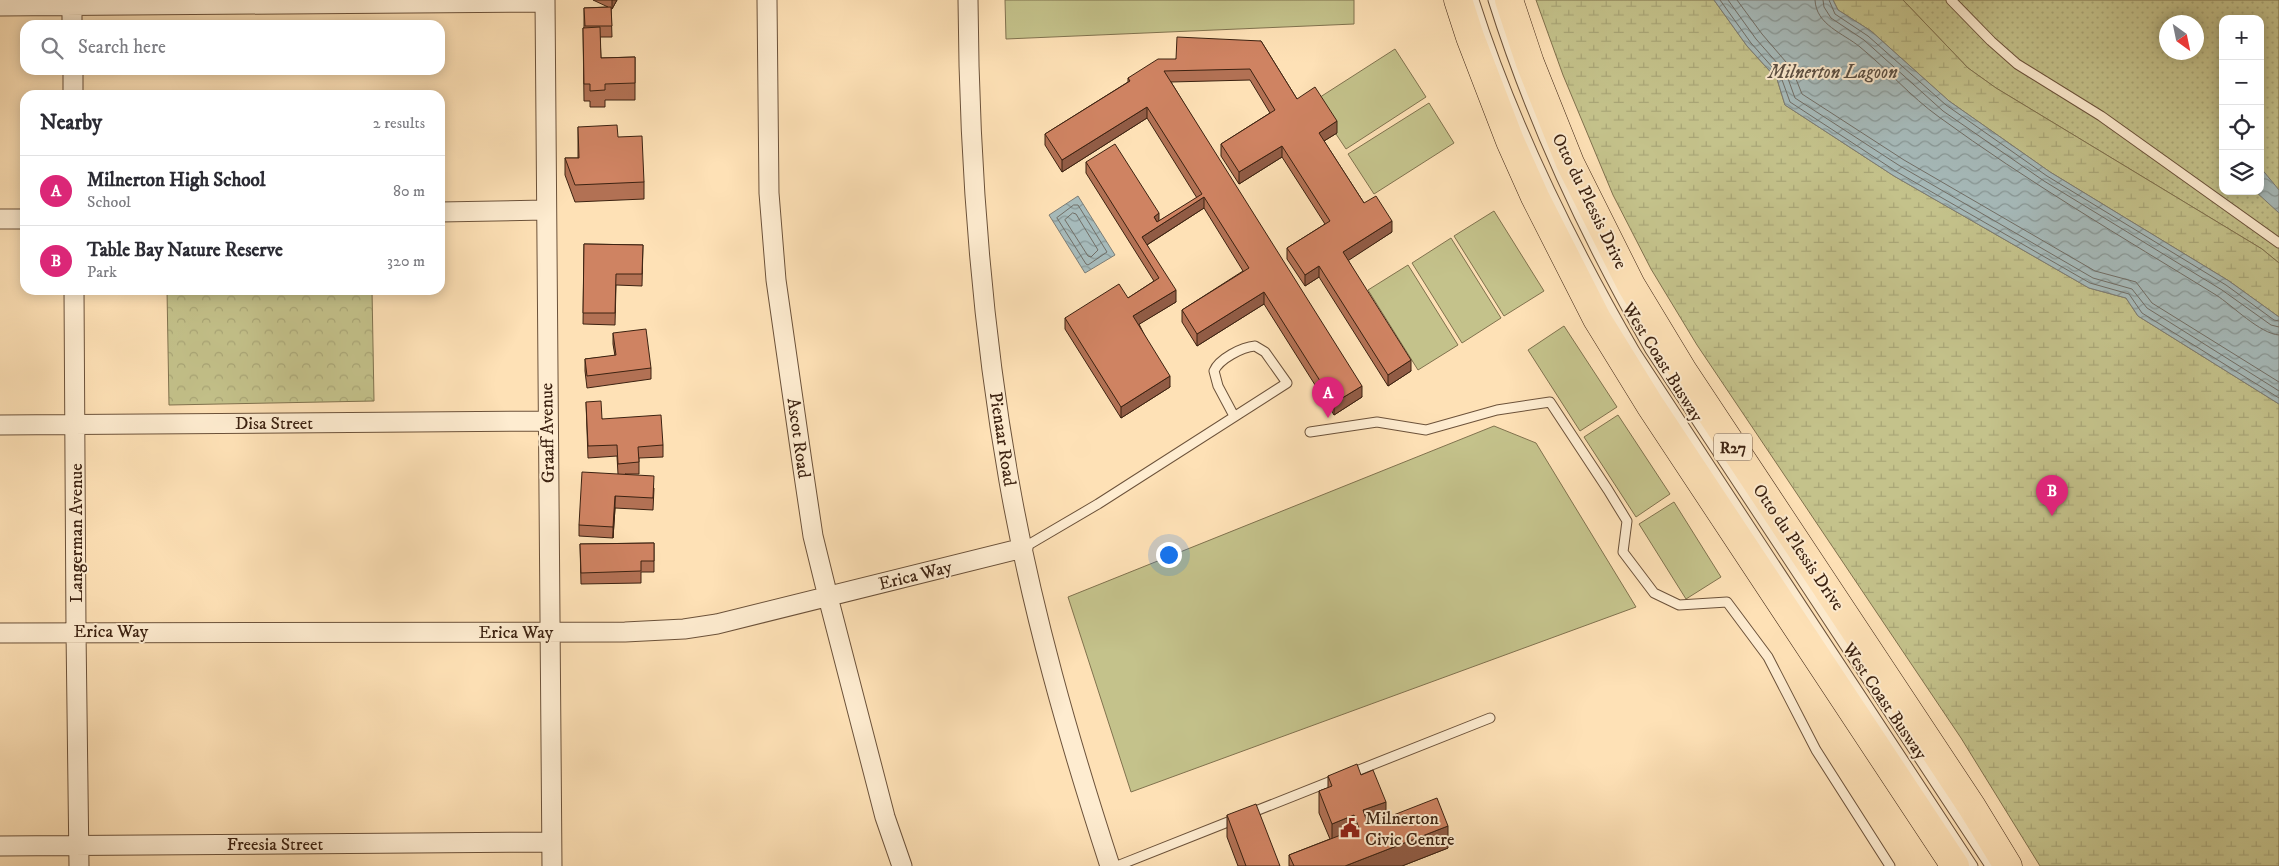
<!DOCTYPE html>
<meta charset="utf-8">
<style>
:root{--surface:#fff;--page:#f7f7f7;--text:#2b2b33;--muted:#7c7c81;--line:#e1e1e2;--accent:#db2777}
body{margin:0;font-family:"IM FELL DW Pica",serif;background:var(--page);color:var(--text)}
.controls{position:absolute;right:15px;top:15px;display:grid;overflow:hidden;border-radius:10px;box-shadow:0 2px 12px #0003}
.controls button{width:45px;height:45px;display:grid;place-items:center;padding:0;border:0;border-bottom:1px solid var(--line);background:var(--surface);color:var(--text);font:25px sans-serif}
.compass{position:absolute;left:2159px;top:15px;width:45px;height:45px;border-radius:50%;background:var(--surface);box-shadow:0 2px 12px #0003;rotate:147deg}
.you{position:absolute;left:1168px;top:554px;width:18px;height:18px;margin:-12px;border:4px solid #fff;border-radius:50%;background:#1a73e8;box-shadow:0 0 0 8px #1a73e833}
.badge{display:grid;place-items:center;width:32px;height:32px;border-radius:50%;background:var(--accent);color:#fff;font-size:16px;font-weight:700}
.pin{position:absolute;translate:-50% -41px;filter:drop-shadow(0 1px 2px #0008)}
.pin::after{content:'';position:absolute;top:26px;width:18px;height:15px;background:inherit;clip-path:polygon(0 0,100% 0,50% 100%)}
.list{margin:0;padding:0;list-style:none}
h2{display:flex;justify-content:space-between;align-items:center;height:65px;margin:0;padding:0 20px;font-size:21px}
h2 small{font-size:16px;font-weight:400;color:var(--muted)}
.list li{display:grid;grid-template-columns:32px 1fr auto;gap:15px;align-items:center;box-sizing:border-box;height:70px;padding:0 20px;border-top:1px solid var(--line)}
.list b{display:block;font-size:19px;white-space:nowrap}
.list p{margin:0;font-size:16px;white-space:nowrap;color:var(--muted)}
.list em{font-size:16px;font-style:normal;color:var(--muted)}
.icon{flex:none;width:28px;height:28px;fill:none;stroke:currentColor;stroke-width:2;stroke-linecap:round;stroke-linejoin:round}
.map{position:relative;flex:none;width:2279px;height:866px;overflow:hidden}
.search{position:absolute;background:var(--surface);box-shadow:0 2px 12px #0003;left:20px;top:20px;width:425px;height:55px;display:flex;align-items:center;gap:12px;box-sizing:border-box;padding:0 18px;border-radius:15px;color:var(--muted);font-size:19px}
.panel{position:absolute;background:var(--surface);box-shadow:0 2px 12px #0003;left:20px;top:90px;width:425px;height:205px;border-radius:15px}
.map>svg:first-child{display:block}
</style>
<div class="map">
<svg width="2279" height="866" viewBox="0 0 2279 866">
<defs>
<pattern id="grass-dots" width="8" height="8" patternUnits="userSpaceOnUse" patternTransform="scale(1.25)"><rect width="8" height="8" fill="#c4c28b"/><path d="M2 2h.1M6 6h.1" fill="none" stroke="#a9a677" stroke-width="1.8" stroke-linecap="round"/></pattern>
<pattern id="forest-crowns" width="20" height="18" patternUnits="userSpaceOnUse" patternTransform="scale(1.25)"><rect width="20" height="18" fill="#c4c28b"/><path d="M2 6a3 3 0 1 1 6 0M12 15a3 3 0 1 1 6 0" fill="none" stroke="#a9a677"/></pattern>
<pattern id="wetland-marsh" width="20" height="14" patternUnits="userSpaceOnUse" patternTransform="scale(1.25)"><rect width="20" height="14" fill="#c4c28b"/><path d="M1 5h8M5 5V1M11 12h8M15 12V8" fill="none" stroke="#a9a677"/></pattern>
<pattern id="water-waves" width="16" height="10" patternUnits="userSpaceOnUse" patternTransform="scale(1.25)"><rect width="16" height="10" fill="#a6baba"/><path d="M0 5q4-4 8 0t8 0" fill="none" stroke="#889796"/></pattern>
</defs>
<rect width="100%" height="100%" fill="#fee1b6"/>
<filter id="stains"><feTurbulence type="fractalNoise" baseFrequency=".004" numOctaves="4"/><feColorMatrix values="0 0 0 0 .2 0 0 0 0 .09 0 0 0 0 .02 0 0 0 .5 -.17"/></filter>
<radialGradient id="worn" r=".72"><stop offset=".6" stop-color="#630" stop-opacity="0"/><stop offset="1" stop-color="#630" stop-opacity=".3"/></radialGradient>
<!-- grass -->
<path fill="url(#grass-dots)" stroke="#80724e" fill-rule="evenodd" d="M1903 0H2279V263L2262 249 1996 88 1968 68ZM2223 19H2260V191H2223ZM2166 22H2196V52H2166Z"/>
<!-- forest -->
<path fill="url(#forest-crowns)" stroke="#80724e" d="M167 290H372L374 401 169 405Z"/>
<!-- wetland -->
<path fill="url(#wetland-marsh)" stroke="#80724e" d="M1536 0H1714L1747 46 1777 79 1785 105 1894 176 2089 288 2126 298 2138 316 2279 404V866H2040L1961 738 1697 345 1651 269 1613 195 1563 75Z
M1833 0H1903L1968 68 1996 88 2262 249 2279 263V317L2229 281 2050 172 1949 101 1871 31 1838 10Z"/>
<!-- pitch -->
<path fill="#c4c28b" stroke="#80724e" d="M1005 0H1354V24L1006 39Z
M1395 49 1426 97 1346 149 1314 101Z
M1429 103 1454 143 1374 194 1348 154Z
M1494 211 1544 291 1504 316 1454 236Z
M1451 238 1501 318 1462 343 1412 263Z
M1408 265 1458 345 1418 370 1368 290Z
M1564 326 1617 407 1580 431 1528 350Z
M1618 415 1670 494 1636 517 1584 437Z
M1494 426 1536 443 1636 607 1131 792 1068 597Z
M1674 502 1721 577 1686 599 1639 524Z"/>
<!-- water -->
<path fill="url(#water-waves)" stroke="#7c7d76" d="M1714 0H1833L1838 10 1871 31 1949 101 2050 172 2229 281 2279 317V404L2138 316 2126 298 2089 288 1894 176 1785 105 1777 79 1747 46Z
M2260 167 2279 190V213L2255 191H2260Z
M1078 196 1115 255 1085 273 1049 215Z"/>
<g fill="none" stroke-linecap="round" stroke-linejoin="round">
<!-- shore -->
<path stroke="#716e66" stroke-width="1" d="M1720 0 1751 43 1781 77 1790 102 1897 172 2090 283 2129 294 2142 313 2279 398
M1728 0 1756 39 1786 73 1795 98 1900 166 2093 278 2132 289 2147 308 2279 391
M1737 0 1762 34 1792 69 1802 94 1904 160 2095 271 2136 282 2152 303 2279 382
M1815 0C1816 25 1843 33 1860 47 1887 69 1911 97 1939 117 2028 182 2122 237 2216 295 2232 305 2260 334 2279 335
M1823 0 1824 7 1831 18 1864 40 1943 111 2044 181 2222 290 2271 325 2279 327
M1829 0 1835 14 1868 36 1946 105 2047 176 2226 285 2274 320 2279 321
M1074 205H1078L1107 252 1088 265 1086 264 1057 218Z
M1073 213 1076 214 1098 250 1091 257 1088 256 1065 220Z"/>
<defs>
<path id="lane" d="M1474 0C1513 123 1570 239 1635 351L1973 866
M1493 0C1532 124 1585 237 1650 350L1990 866
M1951 0 1991 41 2017 64 2101 116 2279 243
M1310 432 1377 422 1426 430 1497 410 1550 402 1608 490 1627 521 1623 552 1654 593 1679 605 1727 602 1768 657 1816 750 1890 866
M1023 548 1098 504 1287 383 1265 352 1255 346C1242 347 1219 359 1214 371L1218 386 1234 416
M1117 866 1490 718"/>
<path id="street" d="M72 0V25
M545 0 552 866
M767 0 769 193 776 280 802 462 813 536 828 597 885 817 902 866
M968 0C969 161 981 322 1009 481 1032 612 1069 740 1110 866
M0 6 545 2
M73 70V95
M440 212 545 210
M0 219H25
M74 290 76 631 79 866
M0 425 547 421
M0 633 625 632 684 629 717 624 1023 548
M0 846 550 842"/>
<path id="primary" d="M1458 0 1470 37 1510 141 1535 197 1597 319 1650 405 1955 866
M1509 0 1530 63 1570 163 1631 285 1683 371 1972 807 2008 866"/>
</defs>
<!-- lane casing -->
<use href="#lane" stroke="#6c523a" stroke-width="11"/>
<!-- street casing -->
<use href="#street" stroke="#6c523a" stroke-width="21"/>
<!-- primary casing -->
<use href="#primary" stroke="#3c2211" stroke-width="29"/>
<!-- lane -->
<use href="#lane" stroke="#feecd0" stroke-width="9"/>
<!-- street -->
<use href="#street" stroke="#feecd0" stroke-width="19"/>
<!-- primary -->
<use href="#primary" stroke="#fee1b6" stroke-width="28"/>
</g>
<!-- wall -->
<path fill="#b27154" stroke="#3c2211" d="M593 0H617L612 9H611L612 37H600L601 58 635 57V100H605V107H590V101H584L583 28H584V8L608 7Z
M1261 41 1297 99 1337 133 1324 141 1364 203 1392 232 1348 260 1411 371 1388 386 1319 277 1305 286 1287 259V248L1325 224 1282 157 1239 184 1221 156V144L1270 113 1250 80 1171 82 1362 397 1334 415 1264 304 1197 346 1182 322V310L1243 271 1204 208 1147 245 1176 302 1139 324 1170 387 1121 418 1065 329V318L1128 298 1154 281 1086 173V162L1159 221 1197 198 1147 118 1062 172 1045 145V134L1128 82V78L1176 59Z
M578 127 618 137 644 182V199L575 202 565 175V158H578Z
M584 244 643 245 642 286 616 285 615 325 583 324Z
M613 333 651 368V379L587 388 585 371V359L615 356 613 344Z
M586 402 602 419 663 445V457L639 458V474H625L654 488 653 510 615 508 613 538 579 536V525L618 474 617 456 588 458Z
M654 543V572H641V583L581 584 580 544Z
M1361 775 1386 818 1448 848 1402 866H1289V855L1330 839 1319 813V791L1328 788V776Z
M1227 815 1280 866H1238L1227 837Z"/>
<!-- shaded-wall -->
<path fill="#915c45" stroke="#3c2211" d="M612 0H617L612 9Z
M1147 107V118L1062 172V160Z
M1337 121V133L1319 144V133Z
M1282 146V157L1239 184V172Z
M1204 197V208L1142 248V237Z
M1159 213V225L1154 217Z
M1392 221V232L1343 264V252Z
M1319 266V277L1305 286V275Z
M1176 290V302L1133 328V316Z
M1264 292V304L1197 346V334Z
M1411 360V371L1388 386V375Z
M1170 376V387L1121 418V407Z
M1362 386V397L1334 415V403Z
M615 496V508L613 538V527Z
M1386 802V824L1363 832V810Z
M1354 815V837L1332 845V824Z
M1448 826V848L1402 866H1345Z"/>
<!-- building -->
<path fill="#cf8362" stroke="#3c2211" d="M611 7 612 26H585L584 8Z
M600 27 601 58 635 57V83L605 84V90L590 91V84H584L583 28Z
M1177 37 1261 41 1297 99 1315 87 1337 121 1319 133 1364 203 1376 196 1392 221 1343 252 1411 360 1388 375 1319 266 1305 275 1287 248 1330 221 1282 146 1239 172 1221 144 1275 110 1250 69 1164 71 1362 386 1334 403 1264 292 1197 334 1182 310 1249 268 1204 197 1142 237 1176 290 1133 316 1170 376 1121 407 1065 318 1119 284 1128 298 1159 278 1086 162 1115 144 1159 213 1154 217 1157 222 1202 194 1147 107 1062 160 1045 134 1130 81 1128 78 1158 59H1176Z
M617 125 618 137 642 136 644 182 575 185 565 158H579L578 127Z
M584 244 643 245 642 274H616L615 313H583Z
M646 329 651 368 587 376 585 359 616 355 613 333Z
M601 401 602 419 661 415 663 445 638 447 639 462 618 464 617 445 588 446 586 402Z
M582 472 654 476 653 498 615 496 613 527 579 525Z
M654 543V561H641V571L581 573 580 544Z
M1357 764 1361 775 1373 770 1386 802 1363 810 1368 825 1437 798 1448 826 1345 866H1294L1289 855 1359 828 1354 815 1332 824 1319 791 1332 786 1328 776Z
M1256 804 1280 866H1246L1227 815Z"/>
<!-- icons -->
<defs>
<symbol id="civic-bare" viewBox="-9 -9 18 18"><path d="M-.6-6.5H3V-4.5H.6V-3L4-1V1h2V6H-6V1h2V-1L-.6-3ZM-1.2 2.5V6h2.4V2.5Z" fill="#8f2418" stroke="#feecd0" stroke-width="2.5" paint-order="stroke"/></symbol>
</defs>
<g fill-rule="evenodd">
<use href="#civic-bare" x="1336" y="814" width="28" height="28"/>
</g>
<g text-anchor="middle" stroke-width="4" stroke-linejoin="round" paint-order="stroke">
<!-- shield labels -->
<rect fill="#feecd0" stroke="#765f4a" stroke-width="1" x="1714" y="433.5" width="38" height="27" rx="4"/>
<g font-size="16" font-weight="bold" fill="#3c2211">
<text x="1733" y="453">R27</text>
</g>
<!-- street labels -->
<g font-size="18" fill="#3c2211" stroke="#feecd0">
<text transform="translate(1590 201) rotate(64)" y="6">Otto du Plessis Drive</text>
<text transform="translate(1663 362) rotate(58)" y="6">West Coast Busway</text>
<text x="274" y="429">Disa Street</text>
<text transform="translate(547 433) rotate(-91)" y="6">Graaff Avenue</text>
<text transform="translate(799 438) rotate(82)" y="6">Ascot Road</text>
<text transform="translate(1003 439) rotate(81)" y="6">Pienaar Road</text>
<text transform="translate(76 533) rotate(-90)" y="6">Langerman Avenue</text>
<text transform="translate(1799 547) rotate(56)" y="6">Otto du Plessis Drive</text>
<text transform="translate(915 575) rotate(-14)" y="6">Erica Way</text>
<text x="111" y="637">Erica Way</text>
<text x="516" y="638">Erica Way</text>
<text transform="translate(1885 701) rotate(56)" y="6">West Coast Busway</text>
<text x="275" y="850">Freesia Street</text>
</g>
<!-- poi labels -->
<g font-size="18" fill="#3c2211" stroke="#feecd0" text-anchor="start">
<text x="1365" y="824">Milnerton<tspan x="1365" dy="21">Civic Centre</tspan></text>
</g>
<!-- water labels -->
<g font-size="19" font-style="italic" fill="#5c5044" stroke="#feecd0">
<text x="1833" y="78">Milnerton Lagoon</text>
</g>
</g>
<rect width="100%" height="100%" filter="url(#stains)"/>
<rect width="100%" height="100%" fill="url(#worn)"/>
</svg>
<div class="controls">
<button>+</button>
<button>−</button>
<button><svg class="icon" aria-label="locate" viewBox="0 0 24 24"><circle cx="12" cy="12" r="6"/><path d="M12 2v4M12 18v4M2 12h4M18 12h4"/></svg></button>
<button><svg class="icon" aria-label="layers" viewBox="0 0 24 24"><path d="M12 4l9 5-9 5-9-5zM3 14l9 5 9-5"/></svg></button>
</div>
<svg class="compass" viewBox="-18 -18 36 36"><path d="M0-13l5 13h-10z" fill="#e53935"/><path d="M0 13l5-13h-10z" fill="#7c7c81"/></svg>
<div class="you"></div>
<div class="pin badge" style="left:1328px;top:418px">A</div>
<div class="pin badge" style="left:2052px;top:516px">B</div>
<div class="search"><svg class="icon" aria-label="search" viewBox="0 0 24 24"><circle cx="10" cy="10" r="6"/><path d="M15 15l6 6"/></svg>Search here</div>
<section class="panel">
<h2>Nearby<small>2 results</small></h2>
<ul class="list">
<li><span class="badge">A</span><div><b>Milnerton High School</b><p>School</p></div><em>80 m</em></li>
<li><span class="badge">B</span><div><b>Table Bay Nature Reserve</b><p>Park</p></div><em>320 m</em></li>
</ul>
</section>
</div>
